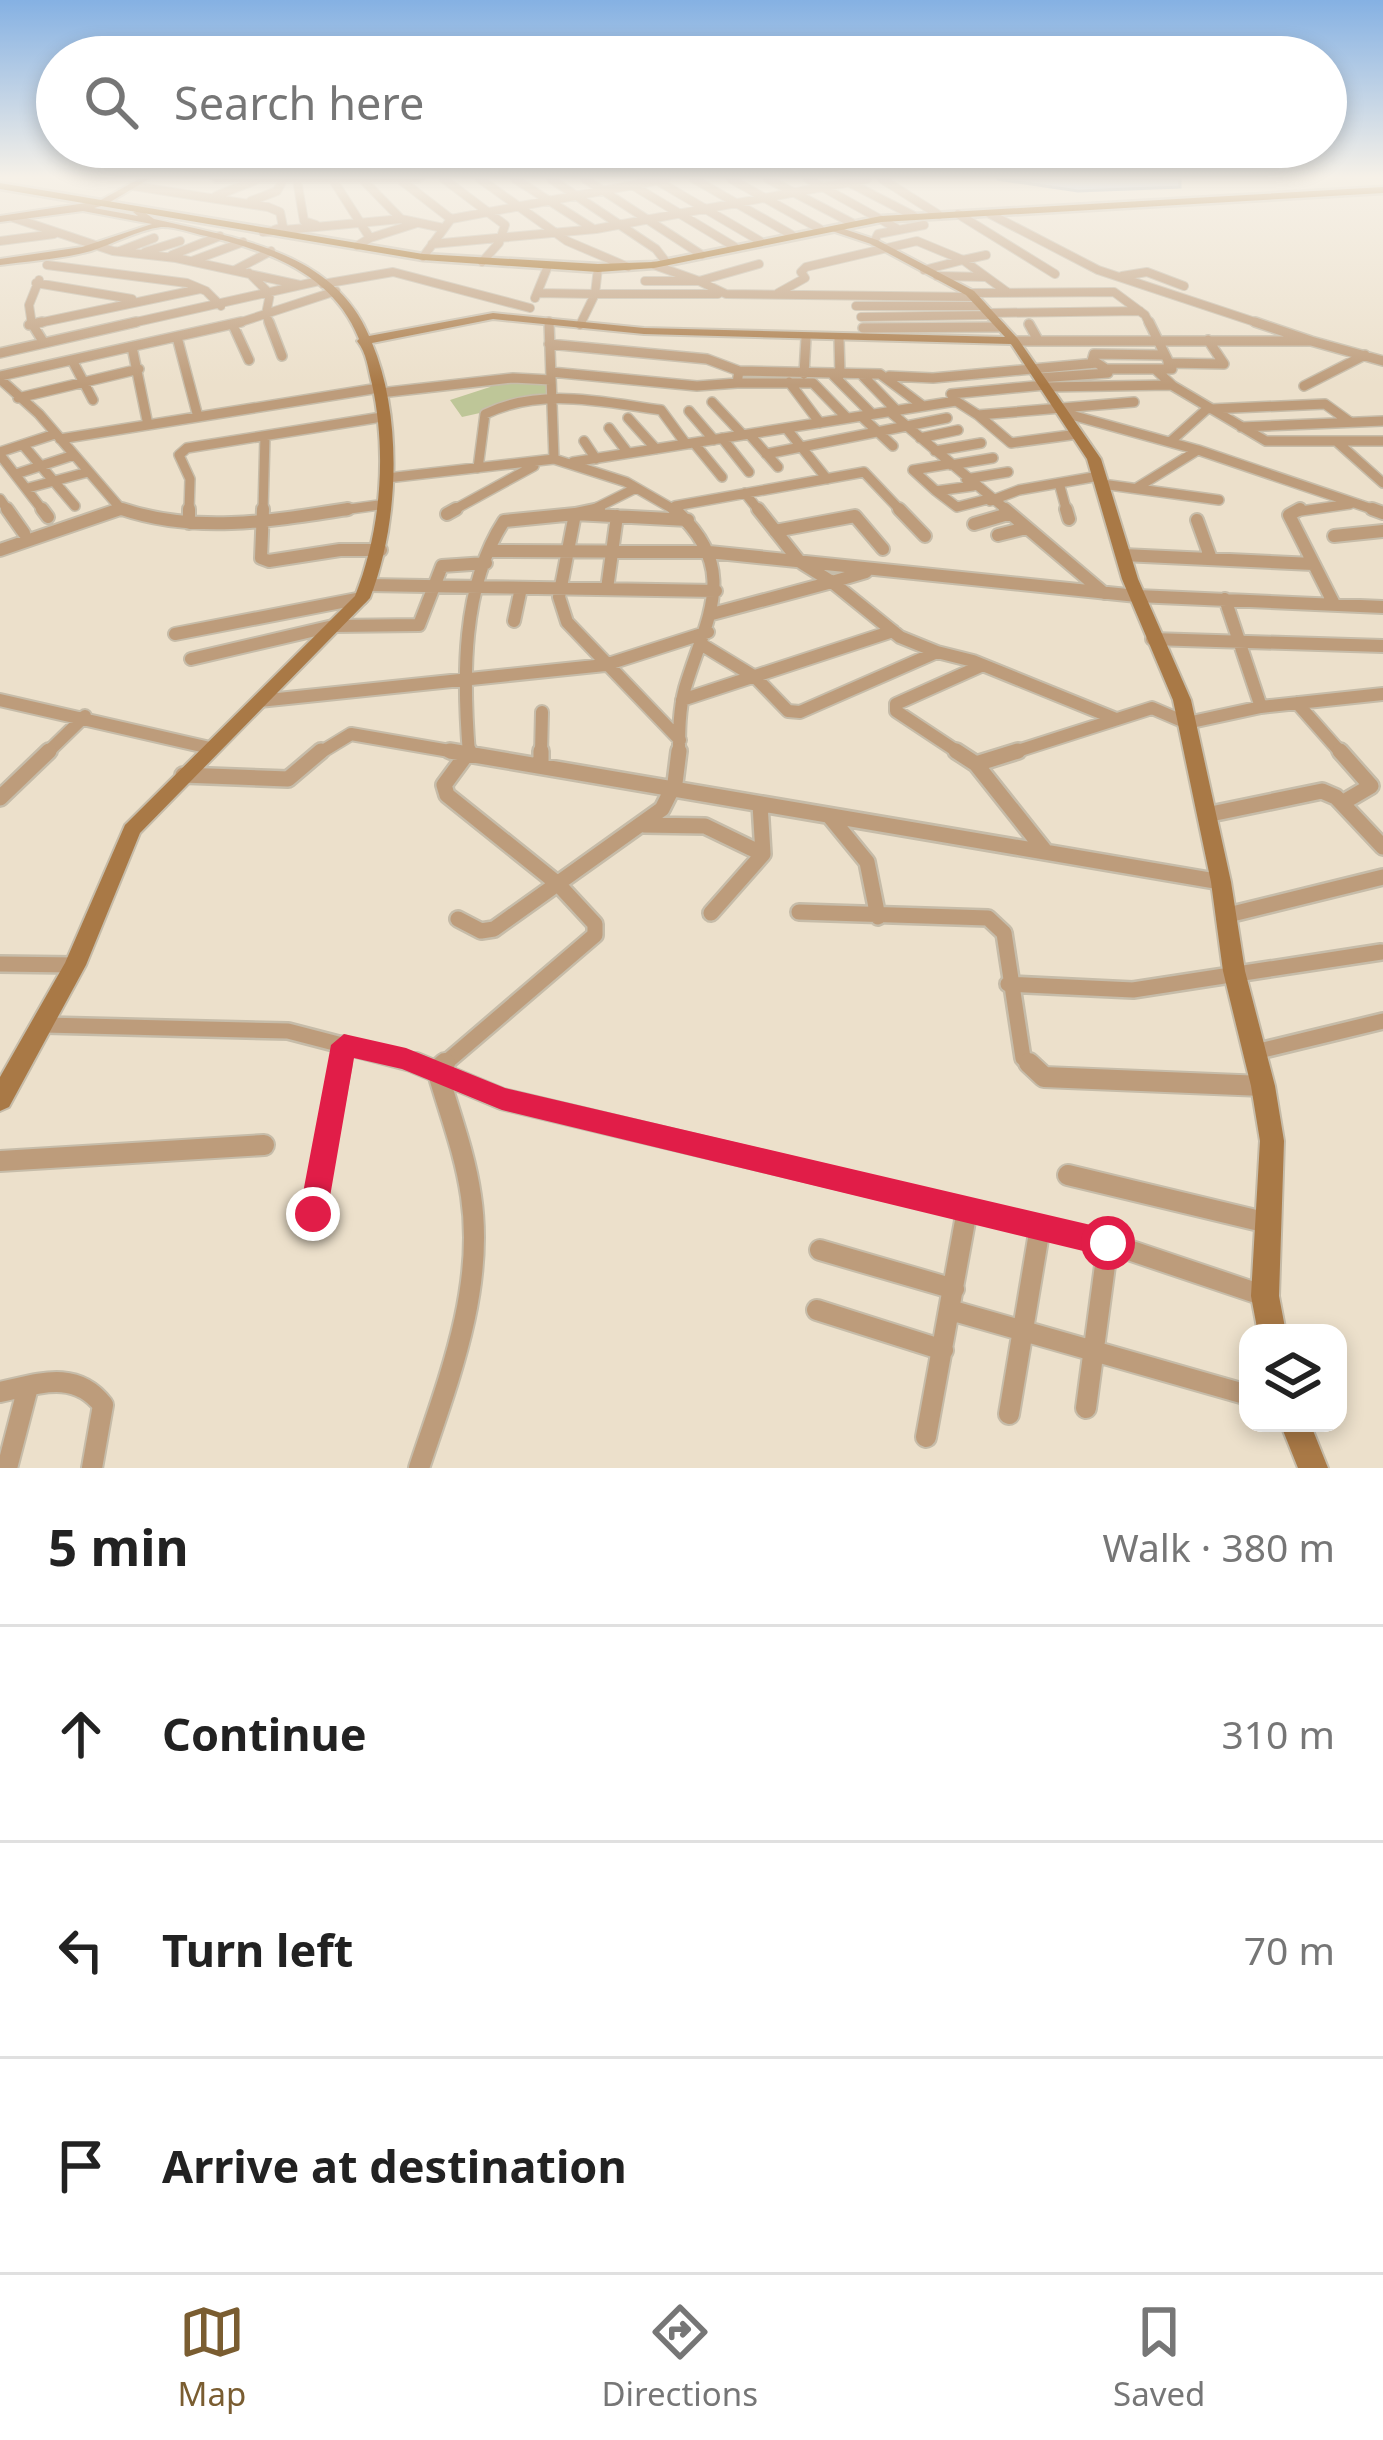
<!DOCTYPE html>
<meta charset="utf-8">
<style>
:root{--surface:#fff;--page:#f2f2f2;--text:#222;--muted:#767676;--line:#e0e0e0;--accent:#7a5d31}
body{margin:0;font-family:"Noto Sans",sans-serif;background:var(--page);color:var(--text)}
.controls{position:absolute;right:36px;bottom:36px;display:grid;overflow:hidden;border-radius:24px;box-shadow:0 6px 18px #0003}
.controls button{width:108px;height:108px;display:grid;place-items:center;padding:0;border:0;border-bottom:3px solid var(--line);background:var(--surface);color:var(--text);font:60px sans-serif}
.stop{position:absolute;width:36px;height:36px;margin:-27px;border:9px solid #e11d48;border-radius:50%;background:#fff}
.stop.end{background:#e11d48;border-color:#fff;box-shadow:0 3px 12px #0008}
.list{margin:0;padding:0;list-style:none}
h2{display:flex;justify-content:space-between;align-items:center;height:156px;margin:0;padding:0 48px;font-size:51px}
h2 small{font-size:39px;font-weight:400;color:var(--muted)}
.list li{display:grid;grid-template-columns:78px 1fr auto;gap:36px;align-items:center;box-sizing:border-box;height:216px;padding:0 48px;border-top:3px solid var(--line)}
.list b{display:block;font-size:45px;white-space:nowrap}
.list em{font-size:39px;font-style:normal;color:var(--muted)}
.icon{flex:none;width:66px;height:66px;fill:none;stroke:currentColor;stroke-width:2;stroke-linecap:round;stroke-linejoin:round}
.map{position:relative;flex:none;width:1383px;height:1468px;overflow:hidden}
.search{position:absolute;background:var(--surface);box-shadow:0 6px 18px #0003;left:36px;right:36px;top:36px;height:132px;display:flex;align-items:center;gap:30px;box-sizing:border-box;padding:0 42px;border-radius:66px;color:var(--muted);font-size:45px}
.sheet{height:804px;background:var(--surface)}
nav{display:flex;justify-content:space-around;align-items:center;box-sizing:border-box;height:168px;border-top:3px solid var(--line);background:var(--surface);font-size:33px;color:var(--muted)}
nav a{display:grid;justify-items:center;gap:6px}
nav .on{color:var(--accent)}
.map>svg:first-child{display:block}
</style>
<div class="map">
<svg width="1383" height="1468" viewBox="0 0 1383 1468">
<rect width="100%" height="100%" fill="#ece0cb"/>
<!-- green -->
<path fill="#bec698" d="M492 381H547V398L462 417 450 400 490 387Z"/>
<!-- water -->
<path fill="#90addb" stroke="#7386a4" stroke-width="3" d="M997 179H1180V187L1078 191Z"/>
<g fill="none" stroke-linecap="round" stroke-linejoin="round">
<defs>
<path id="street-far4" d="M444 179 505 225 499 243 482 262
M480 179 567 241 628 267
M515 179 592 228
M551 179 656 249 666 262
M585 179 702 255
M694 179 792 235
M731 179 820 229
M768 179 852 223
M808 179 896 228
M882 179 939 215
M297 180 304 221 316 225
M333 180 370 238 357 246
M363 180 401 219
M656 180 760 241
M402 181 451 219 423 257
M850 183 914 216
M632 185 735 247
M133 186 268 207 280 212 283 227 274 230
M216 196 256 180
M251 201 277 191 283 180
M958 214 1055 274
M990 214 1098 270 1264 325
M14 218 113 251 176 258 300 285
M451 219 666 179
M263 232 401 219 443 228
M370 238 417 223
M0 241 54 234
M874 242 878 234 924 225
M432 244 596 229 867 179
M120 251 154 238
M145 252 180 241
M172 255 220 236
M192 261 243 242
M47 265 187 283 206 291 221 306
M654 265 699 281 759 264
M235 270 271 251
M924 270 963 260 1007 292
M249 273 270 294 266 314 270 325
M937 276 986 277
M1122 276 1147 272 1184 286
M645 281H699L726 294 973 297
M36 283 132 299
M323 284 393 272 530 308
M537 293 595 294 598 268
M778 293 805 278 801 272 806 267 917 241 963 260 986 255
M970 293 1114 292 1145 315 1150 325
M535 298 548 266
M856 306H982
M989 313 1140 311
M861 317 991 315
M29 325 200 289
M32 325 29 305 39 280
M123 325 319 281
M232 325 336 291
M580 325 595 294H718"/>
<path id="street-far3" d="M31 322 44 343
M269 322 282 356
M549 322 554 459
M1029 324 1038 340
M29 325 42 322
M233 325 249 360
M863 328 1001 327
M177 337 198 417
M839 339 840 375
M1014 341H1311L1255 322
M1311 341 1383 361
M549 344 707 359 739 371
M132 347 148 425
M0 353 136 322
M72 360 93 400
M1092 361 1094 354 1164 355
M1168 363 1224 364 1208 340
M1156 370 1173 386 1266 441H1383
M551 372 697 386 737 383
M804 374 806 338
M861 374 896 410
M833 375 872 414
M0 376 241 322
M889 376 933 378 1097 363 1106 369H1172L1149 322
M1039 378 1108 373 1106 370
M0 379 39 414 121 509 131 512
M789 382 820 423
M1304 386 1365 355
M1046 387 1171 385
M380 393 513 378 551 380
M953 397 951 394 1045 385
M18 398 139 369
M712 402 743 435
M1211 409 1325 404 1350 422
M689 411 714 440
M889 411 1009 512
M1064 413 1198 450 1381 512
M978 415 1011 443 1078 434
M861 416 893 446
M628 418 656 449
M847 418 813 383H737L739 371 880 374 923 406
M1241 427 1383 421
M609 428 628 453
M786 428 827 479
M749 434 778 467
M722 438 749 472
M920 438 958 430
M60 439 379 388
M584 441 596 459
M1171 441 1208 408
M1336 441 1383 483
M694 443 722 477
M23 445 75 506
M935 451 981 443
M0 452 55 434
M766 454 947 418
M0 455 44 512
M573 462 956 401 978 415 1134 402
M949 464 913 470 936 491 973 486
M951 465 993 458
M478 468 485 414C541 387 602 402 661 410L686 444
M16 474 74 455
M387 478 554 459 626 482 678 512
M966 479 1008 472
M1059 483 1067 512
M1102 484 1219 500
M1138 487 1198 450
M28 488 88 472
M936 491 957 507 988 499
M745 493 760 512
M0 499 9 512
M990 501 1019 490 1099 476
M675 506 864 472 902 512
M112 512 121 509
M189 512 190 479 179 455 187 448 382 417
M263 512 265 436
M328 512 386 504
M450 512 534 466
M588 512 636 488
M1294 512 1350 504"/>
<path id="street-far2" d="M7 509 24 533
M42 509 48 517
M122 509C196 534 272 521 348 509
M263 509 261 558 269 561 340 550H381
M599 509 575 514 559 597 567 622 680 740
M674 509C742 569 706 618 685 688 679 710 679 732 679 754
M758 509 800 562 832 582
M899 509 925 536
M1005 509 1104 593
M1066 509 1069 519
M1300 509 1289 515 1334 604
M1372 509 1383 513
M447 514 456 509
M1197 520 1211 559
M189 523V509
M974 524 1008 514
M775 531 855 516 883 549
M998 535 1026 528
M1334 536 1383 531
M0 550 120 509
M489 551 709 552 1137 596 1383 607
M1123 555 1313 564
M866 572 832 582 900 637 937 652
M369 585 716 591
M607 589 617 516
M1225 599 1261 707
M712 614 832 582
M514 621 521 588
M175 634 362 598
M1152 639 1383 646
M704 646 755 677 788 711 800 712 937 652 973 661 1116 719
M191 659 333 626 419 625 442 566 486 563
M0 700 210 748
M682 700 893 631
M259 701 605 665 708 632
M1297 703 1342 754
M46 754 85 716
M318 754 351 734 467 754
M469 754C463 679 461 587 504 521L575 514 688 520
M541 754 542 712
M961 754 896 711V704L983 665
M1008 754 1152 708 1187 723 1261 707 1383 694"/>
<path id="street-far1" d="M450 751 1221 882
M956 751 976 764
M1018 751 976 764 1045 851
M1340 751 1371 786 1342 803
M541 766V751
M183 775 288 779 321 751
M0 798 49 751
M1206 815 1322 791 1336 797 1383 847
M831 818 867 862 878 917
M644 825 705 826 763 854
M799 912 988 918 1004 933 1023 1058 1032 1066
M711 913 763 854 760 804
M1224 916 1383 877
M458 919 481 931 494 929 662 809 675 783 679 751
M0 964 75 965
M1008 984 1133 990 1381 952
M45 1025 288 1031 423 1066
M1255 1052 1383 1021
M340 1066 344 1044
M442 1066 595 935V924L558 884 447 795 444 785 469 751"/>
<path id="street" d="M416 1063 502 1099 1108 1243 1265 1296
M1029 1063 1044 1077 1263 1086
M0 1161 264 1145
M1068 1175 1268 1223
M313 1214 341 1063
M820 1250 954 1289
M817 1310 943 1350
M950 1310 1248 1395
M0 1392C38 1384 75 1369 103 1405L92 1468
M1086 1408 1108 1243
M1009 1414 1040 1227
M926 1437 967 1210
M7 1468 28 1387
M419 1468C448 1381 485 1289 471 1196 465 1153 449 1112 437 1070L445 1063"/>
<path id="secondary" d="M139 179H149L105 205 94 208 138 216 133 212 141 210 154 219C235 238 334 251 369 336L493 313 644 328 1005 337 966 295 871 244 832 231V227L835 226 877 240 974 291 1018 339 1101 459 1138 579 1191 700 1231 882 1245 971 1275 1086 1284 1141 1279 1296 1286 1333H1258L1251 1296 1260 1141 1251 1086 1223 971 1211 882 1173 700 1122 579 1087 459 1011 344 644 334 493 319 372 343C403 417 399 524 370 598L140 833 86 965 9 1107 0 1111V1077L65 963 125 825 355 596C381 531 387 453 372 384 368 369 367 353 357 341L359 339C333 274 269 251 206 236 192 233 174 226 161 227 138 230 113 244 91 251 62 259 30 261 0 265V259L82 247 152 224 83 211 0 222V216L99 201Z
M211 179H423L419 182H215Z
M1280 1423H1310L1328 1468H1298Z"/>
<path id="primary" d="M0 183 423 254 598 264 654 262 881 216 1383 187V193L881 222 654 268 598 272 423 260 0 189Z"/>
</defs>
<!-- street-far4 casing -->
<use href="#street-far4" stroke="#c6bca9" stroke-width="10"/>
<!-- street-far3 casing -->
<use href="#street-far3" stroke="#c6bca9" stroke-width="12"/>
<!-- street-far2 casing -->
<use href="#street-far2" stroke="#c6bca9" stroke-width="16"/>
<!-- street-far1 casing -->
<use href="#street-far1" stroke="#c6bca9" stroke-width="20"/>
<!-- street casing -->
<use href="#street" stroke="#c6bca9" stroke-width="24"/>
<!-- secondary casing -->
<use href="#secondary" stroke="#c6bca9" stroke-width="4"/>
<!-- primary casing -->
<use href="#primary" stroke="#c6bca9" stroke-width="5"/>
<!-- street-far4 -->
<use href="#street-far4" stroke="#bd9c7b" stroke-width="8"/>
<!-- street-far3 -->
<use href="#street-far3" stroke="#bd9c7b" stroke-width="9"/>
<!-- street-far2 -->
<use href="#street-far2" stroke="#bd9c7b" stroke-width="12"/>
<!-- street-far1 -->
<use href="#street-far1" stroke="#bd9c7b" stroke-width="15"/>
<!-- street -->
<use href="#street" stroke="#bd9c7b" stroke-width="20"/>
<!-- secondary -->
<use href="#secondary" fill="#a97946" fill-rule="evenodd"/>
<!-- primary -->
<use href="#primary" fill="#9a6012" fill-rule="evenodd"/>
</g>
<!-- sky -->
<linearGradient id="sky" x2="0" y2="1"><stop stop-color="#85b1e3"/><stop offset="0.46" stop-color="#f6f1e8"/><stop offset="1" stop-color="#f6f1e8" stop-opacity="0"/></linearGradient>
<rect width="1383" height="385" fill="url(#sky)"/>
<!-- route -->
<path fill="#e11d48" d="M344 1034 406 1048 505 1088 1108 1229 1118 1233 1122 1243 1118 1253 1108 1257 502 1110 402 1069 354 1058 327 1214 323 1223 313 1227 303 1223 299 1214 331 1045Z"/>
</svg>
<div class="controls">
<button><svg class="icon" aria-label="layers" viewBox="0 0 24 24"><path d="M12 4l9 5-9 5-9-5zM3 14l9 5 9-5"/></svg></button>
</div>
<div class="stop" style="left:1108px;top:1243px"></div>
<div class="stop end" style="left:313px;top:1214px"></div>
<div class="search"><svg class="icon" aria-label="search" viewBox="0 0 24 24"><circle cx="10" cy="10" r="6"/><path d="M15 15l6 6"/></svg>Search here</div>
</div>
<section class="sheet">
<h2>5 min<small>Walk · 380 m</small></h2>
<ul class="list">
<li><svg class="icon" aria-label="ahead" viewBox="0 0 24 24"><path d="M12 20V5M6 11l6-6 6 6"/></svg><div><b>Continue</b></div><em>310 m</em></li>
<li><svg class="icon" aria-label="left" viewBox="0 0 24 24"><path d="M17 20v-9H6M10 6l-5 5 5 5"/></svg><div><b>Turn left</b></div><em>70 m</em></li>
<li><svg class="icon" aria-label="arrive" viewBox="0 0 24 24"><path d="M6 21V4h12l-3 4 3 4H6"/></svg><div><b>Arrive at destination</b></div></li>
</ul>
</section>
<nav>
<a class="on"><svg class="icon" aria-label="map" viewBox="0 0 24 24"><path d="M3 6l6-2 6 2 6-2v14l-6 2-6-2-6 2zM9 4v14M15 6v14"/></svg>Map</a>
<a><svg class="icon" aria-label="directions" viewBox="0 0 24 24"><path d="M12 3l9 9-9 9-9-9zM9 14v-3h6M13 9l2 2-2 2"/></svg>Directions</a>
<a><svg class="icon" aria-label="saved" viewBox="0 0 24 24"><path d="M7 4h10v16l-5-4-5 4z"/></svg>Saved</a>
</nav>
